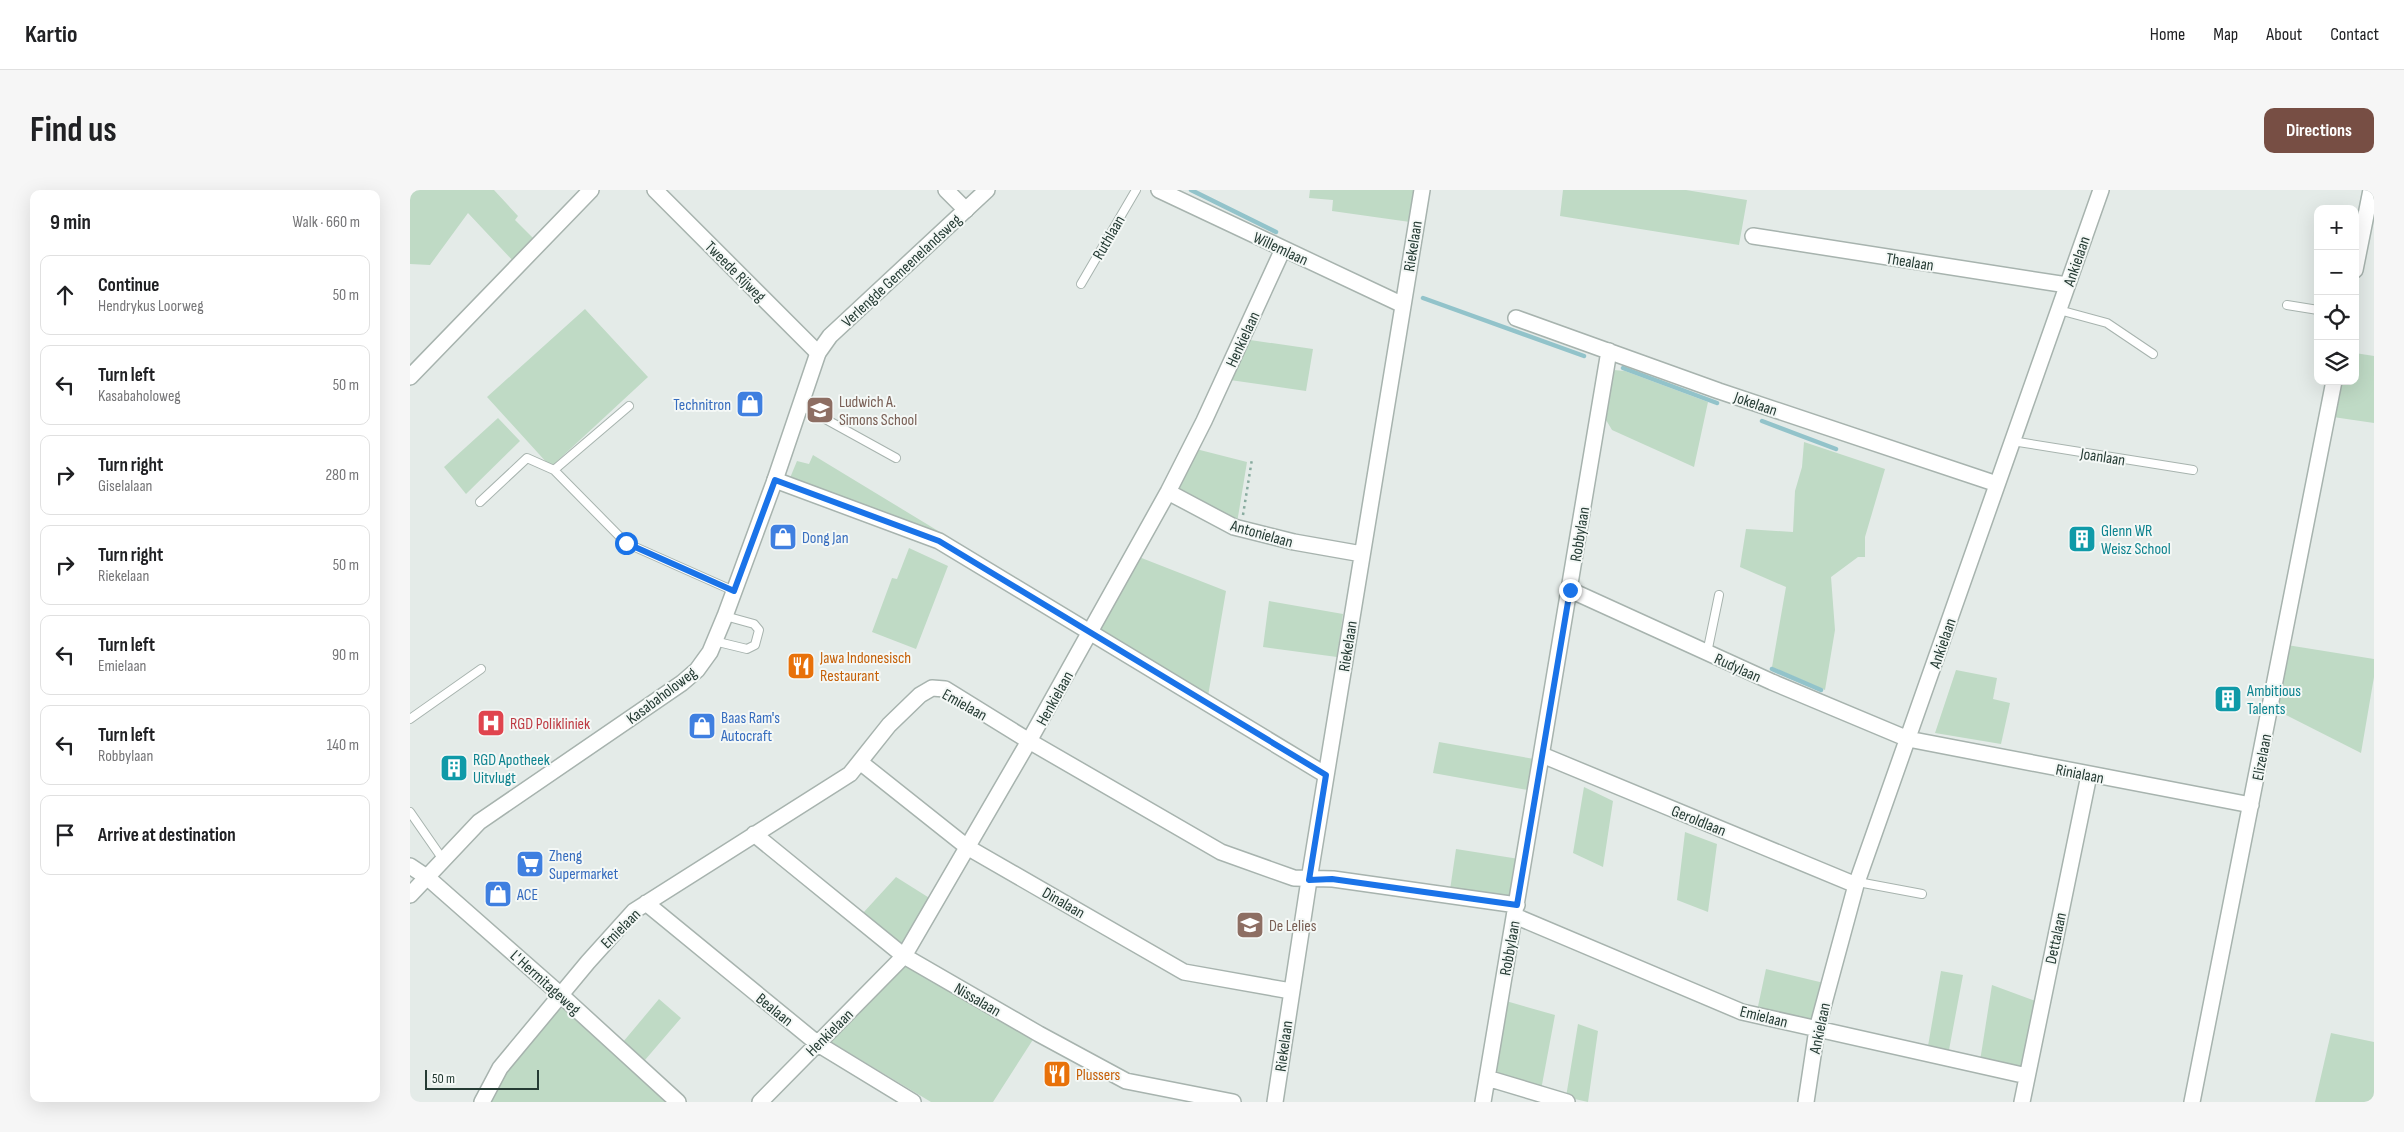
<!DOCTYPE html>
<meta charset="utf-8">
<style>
:root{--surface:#fff;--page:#f6f6f6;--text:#202124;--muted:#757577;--line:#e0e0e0;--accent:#774e44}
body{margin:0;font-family:"Sofia Sans Condensed",sans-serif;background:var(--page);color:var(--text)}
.controls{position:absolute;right:15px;top:15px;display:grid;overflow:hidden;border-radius:10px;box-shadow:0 5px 20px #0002}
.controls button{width:45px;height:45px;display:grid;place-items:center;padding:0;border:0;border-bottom:1px solid var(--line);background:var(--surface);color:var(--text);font:25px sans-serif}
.scale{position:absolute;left:15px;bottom:12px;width:114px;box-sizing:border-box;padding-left:5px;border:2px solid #253b34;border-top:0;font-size:14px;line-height:18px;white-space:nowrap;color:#253b34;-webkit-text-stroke:4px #f4f8f6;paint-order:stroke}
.stop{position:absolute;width:15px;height:15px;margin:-11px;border:4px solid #1a73e8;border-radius:50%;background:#fff}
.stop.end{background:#1a73e8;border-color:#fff;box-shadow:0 1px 5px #0008}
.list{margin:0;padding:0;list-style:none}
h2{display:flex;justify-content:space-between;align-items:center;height:65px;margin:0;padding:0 20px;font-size:21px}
h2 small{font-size:16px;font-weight:400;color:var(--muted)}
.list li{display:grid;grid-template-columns:32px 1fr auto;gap:15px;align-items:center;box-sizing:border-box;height:80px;margin:0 10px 10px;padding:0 10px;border:1px solid var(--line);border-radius:10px}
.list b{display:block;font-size:19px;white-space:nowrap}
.list p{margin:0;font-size:16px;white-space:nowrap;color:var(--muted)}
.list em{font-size:16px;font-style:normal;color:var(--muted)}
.icon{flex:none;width:28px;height:28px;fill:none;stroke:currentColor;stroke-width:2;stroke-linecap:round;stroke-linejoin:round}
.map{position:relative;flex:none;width:1964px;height:912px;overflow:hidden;border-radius:10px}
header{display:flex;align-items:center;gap:30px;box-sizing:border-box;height:70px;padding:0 25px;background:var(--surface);border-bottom:1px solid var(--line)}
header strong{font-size:24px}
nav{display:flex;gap:28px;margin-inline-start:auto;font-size:18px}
.intro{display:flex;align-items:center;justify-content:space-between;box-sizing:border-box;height:120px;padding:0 30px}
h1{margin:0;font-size:35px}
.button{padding:12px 22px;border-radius:10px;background:var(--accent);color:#fff;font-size:18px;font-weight:700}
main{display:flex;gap:30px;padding:0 30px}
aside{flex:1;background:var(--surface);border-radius:10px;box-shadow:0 5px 20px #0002}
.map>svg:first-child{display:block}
</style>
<header>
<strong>Kartio</strong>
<nav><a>Home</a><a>Map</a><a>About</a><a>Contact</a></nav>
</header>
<div class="intro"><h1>Find us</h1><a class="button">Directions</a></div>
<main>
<aside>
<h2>9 min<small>Walk · 660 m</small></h2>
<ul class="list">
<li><svg class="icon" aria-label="ahead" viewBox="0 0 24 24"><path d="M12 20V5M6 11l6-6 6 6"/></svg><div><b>Continue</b><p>Hendrykus Loorweg</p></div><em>50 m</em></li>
<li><svg class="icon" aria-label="left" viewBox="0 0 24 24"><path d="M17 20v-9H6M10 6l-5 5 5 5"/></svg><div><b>Turn left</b><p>Kasabaholoweg</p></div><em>50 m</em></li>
<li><svg class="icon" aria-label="right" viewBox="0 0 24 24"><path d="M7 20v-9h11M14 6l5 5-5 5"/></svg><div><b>Turn right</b><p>Giselalaan</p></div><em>280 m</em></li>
<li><svg class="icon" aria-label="right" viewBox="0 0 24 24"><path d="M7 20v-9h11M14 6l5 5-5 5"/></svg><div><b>Turn right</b><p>Riekelaan</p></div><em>50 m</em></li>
<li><svg class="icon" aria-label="left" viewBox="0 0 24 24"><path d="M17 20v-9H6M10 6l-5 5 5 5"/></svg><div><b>Turn left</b><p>Emielaan</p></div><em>90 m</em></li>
<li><svg class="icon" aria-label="left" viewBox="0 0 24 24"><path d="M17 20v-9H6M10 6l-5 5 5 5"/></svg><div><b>Turn left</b><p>Robbylaan</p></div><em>140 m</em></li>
<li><svg class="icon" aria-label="arrive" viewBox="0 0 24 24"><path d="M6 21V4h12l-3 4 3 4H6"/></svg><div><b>Arrive at destination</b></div></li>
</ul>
</aside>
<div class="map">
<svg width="1964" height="912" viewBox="0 0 1964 912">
<rect width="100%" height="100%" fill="#e4ebe8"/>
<!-- green -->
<path fill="#bfdac5" d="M0 0H84L108 26 105 30 126 51 104 72 58 23 20 75 0 74Z
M900 0H1006L1000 32 922 21 923 10 899 8Z
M1153 0H1276L1337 10 1329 55 1150 26Z
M175 119 238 187 144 274H138L77 207Z
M840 150 903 159 896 201 820 190Z
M1945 163 1964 166V233L1923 227 1930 191H1945Z
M1204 180 1215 181 1298 212 1284 277 1202 240 1196 230Z
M88 228 110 251 56 304 34 277Z
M1394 252 1475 279 1455 347V367H1448L1421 387 1425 440 1415 500 1362 477 1376 397 1330 377 1336 339 1383 342 1385 301 1392 277Z
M786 259 837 272 827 333 770 304 766 297Z
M403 265 548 353 380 288 387 271 399 274Z
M499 358 538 376 506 459 462 442 482 388 487 389Z
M729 367 816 401 798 506 692 442V430Z
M859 411 933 424 927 467 853 457Z
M1877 455 1964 469V487L1951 563 1864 519Z
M1546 480 1587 488 1583 509 1600 513 1591 554 1525 543Z
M1029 552 1124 569 1118 600 1023 583Z
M1174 597 1203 611 1193 677 1163 663Z
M1275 642 1307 654 1298 722 1267 710Z
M1046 659 1109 669 1101 709 1040 700Z
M486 687 521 709 501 745 491 755 453 723Z
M496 776 624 848 583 912H521L421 852Z
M1356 779 1414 793 1406 824 1401 831 1347 821Z
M1531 781 1553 785 1539 860 1518 856Z
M1582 795 1628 812 1612 878 1570 871Z
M249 809 271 828 235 870 213 852Z
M1096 811 1145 825 1131 900 1088 885 1085 881Z
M153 818 157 819 259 912H79L93 884 148 819Z
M1168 834 1188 841 1178 912 1156 907Z
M1921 843 1964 852V912H1905Z"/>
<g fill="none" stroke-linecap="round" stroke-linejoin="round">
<!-- stream -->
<path stroke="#92c3ca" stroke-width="4.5" d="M781 0 866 42
M1013 108 1174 166
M1213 178 1307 213
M1352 231 1426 259
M1362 479 1411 500"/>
<defs>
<path id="service" d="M671 94 726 0
M1877 115 1908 120
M1649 120 1697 133 1743 164
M390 215 486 268
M1602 251 1783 280
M144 280 219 216
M70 312 117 268 144 280 216 353 324 401
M304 451 337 459 345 455 349 440 344 434 315 426
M1297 463 1309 405
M0 529 71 479
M0 622 34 671
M1448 692 1512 704"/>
<path id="minor" d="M245 0 408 163
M536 0 556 20
M749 0 993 115
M1343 46 1657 95
M1945 80 1961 0
M1106 128 1309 201 1587 294
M0 187 181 0
M365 290 529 351 916 585
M758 302 824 337 884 352 952 364
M1160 400 1362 492 1498 549 1841 615
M1132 565 1446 695
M450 572 557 657 774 782 881 801
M344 644 494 766 629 844 716 891 823 912
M0 676 18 688 152 806 268 912
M236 713 408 854 503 912
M1105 726 1332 822 1617 886
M1077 888 1157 912
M72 912 90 878 178 772 224 721 440 584 479 535 510 505 522 498 535 499 619 551 811 662 884 688 923 689 1107 715
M350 912 494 766 619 551 758 302 794 231 873 59
M865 912 899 690 1012 0
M1073 912 1199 161
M1396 912 1407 839 1446 695 1691 0
M1612 912 1679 585
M1782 912 1924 191"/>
<path id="tertiary" d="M0 705 69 632 272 493 287 480 300 462 315 426 365 290 408 163 420 146 577 0"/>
</defs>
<!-- service casing -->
<use href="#service" stroke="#a7b3ae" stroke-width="10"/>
<!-- minor casing -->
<use href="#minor" stroke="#a7b3ae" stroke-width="18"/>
<!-- tertiary casing -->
<use href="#tertiary" stroke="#a7b3ae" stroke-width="18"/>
<!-- path -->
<path stroke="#88ab9f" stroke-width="2.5" stroke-dasharray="2.5 4" stroke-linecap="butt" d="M833 325 842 269"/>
<!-- service -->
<use href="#service" stroke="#fff" stroke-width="8"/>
<!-- minor -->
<use href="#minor" stroke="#fff" stroke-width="15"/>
<!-- tertiary -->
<use href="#tertiary" stroke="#fff" stroke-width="15"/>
</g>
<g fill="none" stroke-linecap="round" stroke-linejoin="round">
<!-- route -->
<path stroke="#1a73e8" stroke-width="6" d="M216 353 324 401 365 290 529 351 916 585 899 690 922 689 1107 715 1160 400"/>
</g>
<!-- icons -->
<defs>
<symbol id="shop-square" viewBox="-11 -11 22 22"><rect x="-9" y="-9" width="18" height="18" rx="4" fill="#3f7fe0" stroke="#f4f8f6"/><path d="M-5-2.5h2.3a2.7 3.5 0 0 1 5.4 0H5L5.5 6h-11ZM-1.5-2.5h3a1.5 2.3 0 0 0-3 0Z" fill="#fff"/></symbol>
<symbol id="school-square" viewBox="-11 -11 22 22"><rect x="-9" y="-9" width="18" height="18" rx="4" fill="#8d6e63" stroke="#f4f8f6"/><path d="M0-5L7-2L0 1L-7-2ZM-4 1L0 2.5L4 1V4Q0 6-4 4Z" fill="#fff"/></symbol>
<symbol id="building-square" viewBox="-11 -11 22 22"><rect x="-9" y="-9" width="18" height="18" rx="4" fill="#0f9aa8" stroke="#f4f8f6"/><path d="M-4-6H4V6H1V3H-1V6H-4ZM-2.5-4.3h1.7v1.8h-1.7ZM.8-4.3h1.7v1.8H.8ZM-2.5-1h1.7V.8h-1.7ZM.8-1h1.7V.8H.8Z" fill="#fff"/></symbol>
<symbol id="restaurant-square" viewBox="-11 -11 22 22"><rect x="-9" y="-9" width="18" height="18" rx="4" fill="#e8710a" stroke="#f4f8f6"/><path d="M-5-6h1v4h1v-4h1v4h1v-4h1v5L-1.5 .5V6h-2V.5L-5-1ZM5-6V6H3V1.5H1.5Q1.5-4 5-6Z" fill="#fff"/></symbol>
<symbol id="hospital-square" viewBox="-11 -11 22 22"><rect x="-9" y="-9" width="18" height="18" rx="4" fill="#e0444e" stroke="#f4f8f6"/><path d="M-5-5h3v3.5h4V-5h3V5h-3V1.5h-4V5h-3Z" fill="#fff"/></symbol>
<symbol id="supermarket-square" viewBox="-11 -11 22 22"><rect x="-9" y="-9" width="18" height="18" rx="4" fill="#3f7fe0" stroke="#f4f8f6"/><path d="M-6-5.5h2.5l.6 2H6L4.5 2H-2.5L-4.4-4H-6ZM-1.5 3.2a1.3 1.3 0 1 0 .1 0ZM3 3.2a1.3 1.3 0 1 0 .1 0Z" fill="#fff"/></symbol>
</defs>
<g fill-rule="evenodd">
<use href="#shop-square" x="324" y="198" width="32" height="32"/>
<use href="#school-square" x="394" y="204" width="32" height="32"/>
<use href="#shop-square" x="357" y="331" width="32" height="32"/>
<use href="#building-square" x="1656" y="333" width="32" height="32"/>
<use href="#restaurant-square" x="375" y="460" width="32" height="32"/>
<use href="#building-square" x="1802" y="493" width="32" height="32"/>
<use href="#hospital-square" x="65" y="517" width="32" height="32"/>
<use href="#shop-square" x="276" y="520" width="32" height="32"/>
<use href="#building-square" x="28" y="562" width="32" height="32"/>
<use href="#supermarket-square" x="104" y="658" width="32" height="32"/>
<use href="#shop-square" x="72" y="688" width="32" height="32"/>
<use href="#school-square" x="824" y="719" width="32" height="32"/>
<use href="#restaurant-square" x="631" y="868" width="32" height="32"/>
</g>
<g text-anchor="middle" stroke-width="4" stroke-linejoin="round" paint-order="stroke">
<!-- street labels -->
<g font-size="16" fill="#253b34" stroke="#f4f8f6">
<text transform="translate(698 47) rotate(-60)" y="6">Ruthlaan</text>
<text transform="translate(1002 56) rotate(-81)" y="6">Riekelaan</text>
<text transform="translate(871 58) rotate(25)" y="6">Willemlaan</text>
<text transform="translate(1500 71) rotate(9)" y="6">Thealaan</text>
<text transform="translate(1666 71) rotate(-71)" y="6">Ankielaan</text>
<text transform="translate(491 80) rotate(-43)" y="6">Verlengde Gemeenelandsweg</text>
<text transform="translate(326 81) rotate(45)" y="6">Tweede Rijweg</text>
<text transform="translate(832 149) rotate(-65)" y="6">Henkielaan</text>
<text transform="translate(1346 213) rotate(19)" y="6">Jokelaan</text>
<text transform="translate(1693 266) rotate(9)" y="6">Joanlaan</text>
<text transform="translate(852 343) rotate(16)" y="6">Antonielaan</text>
<text transform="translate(1169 344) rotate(-81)" y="6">Robbylaan</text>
<text transform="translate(1532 453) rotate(-71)" y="6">Ankielaan</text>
<text transform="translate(937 456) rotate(-81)" y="6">Riekelaan</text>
<text transform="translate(1328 477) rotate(24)" y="6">Rudylaan</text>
<text transform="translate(251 505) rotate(-37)" y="6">Kasabaholoweg</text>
<text transform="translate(644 508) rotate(-61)" y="6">Henkielaan</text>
<text transform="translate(555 514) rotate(29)" y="6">Emielaan</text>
<text transform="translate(1851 567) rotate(-79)" y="6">Elizelaan</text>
<text transform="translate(1670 583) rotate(11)" y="6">Rinialaan</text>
<text transform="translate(1289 630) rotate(22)" y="6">Geroldlaan</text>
<text transform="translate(654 712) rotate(30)" y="6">Dinalaan</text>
<text transform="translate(210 738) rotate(-45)" y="6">Emielaan</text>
<text transform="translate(1645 748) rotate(-78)" y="6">Dettalaan</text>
<text transform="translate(1099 758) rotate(-80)" y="6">Robbylaan</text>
<text transform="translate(136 792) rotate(42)" y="6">L' Hermitageweg</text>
<text transform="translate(568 809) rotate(30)" y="6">Nissalaan</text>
<text transform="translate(365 819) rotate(39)" y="6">Bealaan</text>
<text transform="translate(1354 826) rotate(14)" y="6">Emielaan</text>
<text transform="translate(1409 838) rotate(-78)" y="6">Ankielaan</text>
<text transform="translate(419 842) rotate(-45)" y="6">Henkielaan</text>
<text transform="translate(873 856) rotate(-82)" y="6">Riekelaan</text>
</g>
<!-- education labels -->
<g font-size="16" fill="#785e54" stroke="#f4f8f6" text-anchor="start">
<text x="429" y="217">Ludwich A.<tspan x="429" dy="18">Simons School</tspan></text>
<text x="859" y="741">De Lelies</text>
</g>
<!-- shop labels -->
<g font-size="16" fill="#366cbe" stroke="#f4f8f6" text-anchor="start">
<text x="321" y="220" text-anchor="end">Technitron</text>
<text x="392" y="353">Dong Jan</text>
<text x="311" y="533">Baas Ram's<tspan x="311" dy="18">Autocraft</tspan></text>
<text x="139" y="671">Zheng<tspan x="139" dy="18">Supermarket</tspan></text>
<text x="107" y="710">ACE</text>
</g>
<!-- culture labels -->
<g font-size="16" fill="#0d838f" stroke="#f4f8f6" text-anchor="start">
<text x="1691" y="346">Glenn WR<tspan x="1691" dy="18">Weisz School</tspan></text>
<text x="1837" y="506">Ambitious<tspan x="1837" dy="18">Talents</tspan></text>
<text x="63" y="575">RGD Apotheek<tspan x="63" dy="18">Uitvlugt</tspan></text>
</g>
<!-- food labels -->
<g font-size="16" fill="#c56008" stroke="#f4f8f6" text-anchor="start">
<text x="410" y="473">Jawa Indonesisch<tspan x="410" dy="18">Restaurant</tspan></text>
<text x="666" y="890">Plussers</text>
</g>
<!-- health labels -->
<g font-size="16" fill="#be3a42" stroke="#f4f8f6" text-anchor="start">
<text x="100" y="539">RGD Polikliniek</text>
</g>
</g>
</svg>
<div class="controls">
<button>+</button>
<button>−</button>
<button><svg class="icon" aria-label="locate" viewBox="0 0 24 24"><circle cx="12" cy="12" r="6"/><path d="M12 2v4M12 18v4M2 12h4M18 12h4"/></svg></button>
<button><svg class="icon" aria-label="layers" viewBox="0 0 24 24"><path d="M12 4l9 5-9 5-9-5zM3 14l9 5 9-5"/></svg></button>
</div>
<div class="scale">50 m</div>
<div class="stop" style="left:216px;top:353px"></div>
<div class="stop end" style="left:1160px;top:400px"></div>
</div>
</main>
